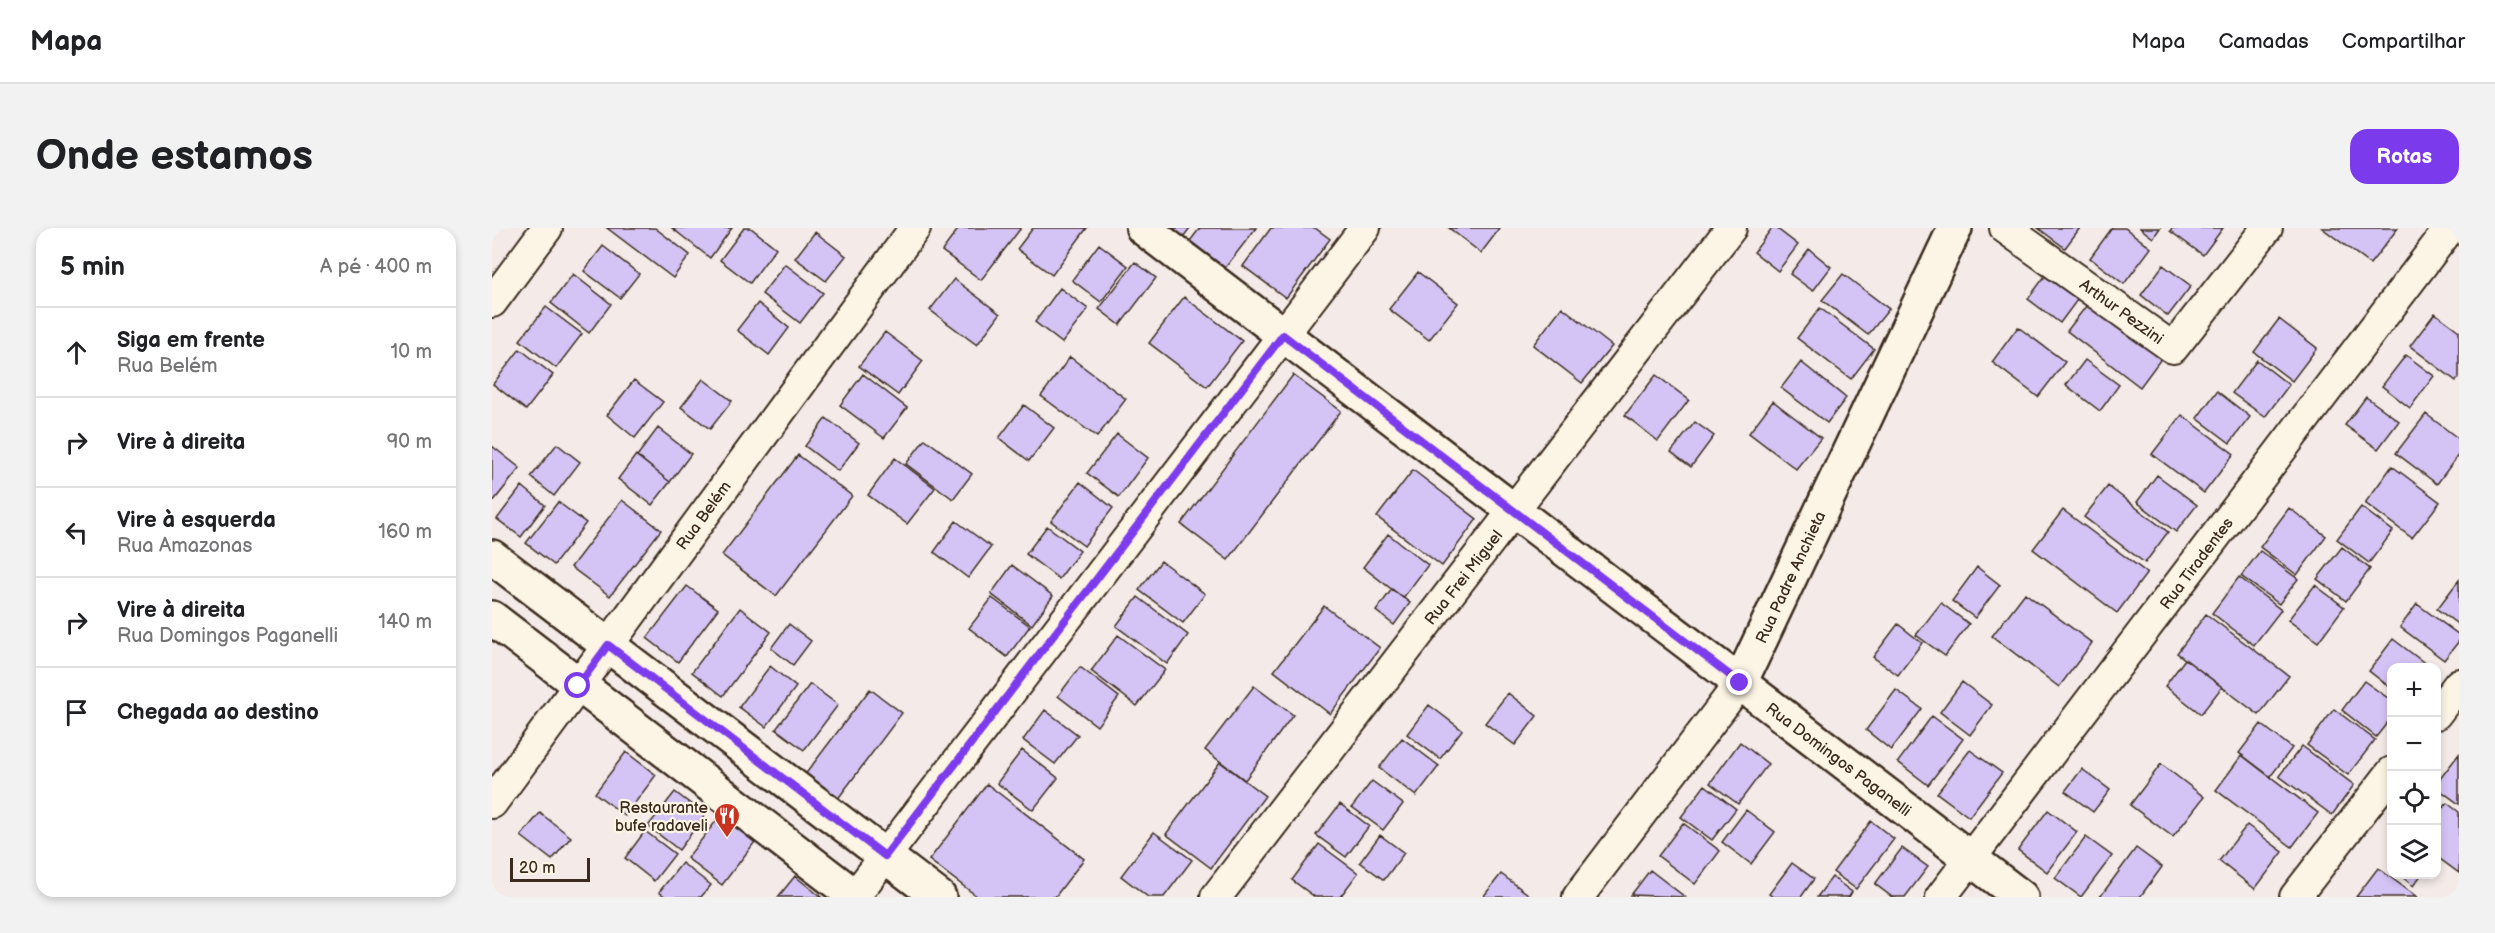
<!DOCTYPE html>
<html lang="pt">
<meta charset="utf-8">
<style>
:root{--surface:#fff;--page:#f2f2f2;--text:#202124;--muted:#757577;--line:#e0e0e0;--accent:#7c3aed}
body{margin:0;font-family:"Balsamiq Sans",sans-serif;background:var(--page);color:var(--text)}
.controls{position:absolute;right:18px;bottom:18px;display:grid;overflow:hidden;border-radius:12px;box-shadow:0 3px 9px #0003}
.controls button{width:54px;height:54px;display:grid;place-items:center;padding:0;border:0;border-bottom:2px solid var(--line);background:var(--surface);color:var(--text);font:30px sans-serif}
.scale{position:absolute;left:18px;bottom:15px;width:80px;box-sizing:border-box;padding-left:6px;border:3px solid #3b2a1e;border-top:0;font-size:16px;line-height:21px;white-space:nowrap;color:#3b2a1e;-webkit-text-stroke:4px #fcf5e5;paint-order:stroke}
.stop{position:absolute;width:18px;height:18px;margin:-14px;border:4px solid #7c3aed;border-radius:50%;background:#fff}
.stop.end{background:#7c3aed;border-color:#fff;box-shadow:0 2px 6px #0008}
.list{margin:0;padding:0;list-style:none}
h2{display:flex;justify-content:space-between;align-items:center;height:78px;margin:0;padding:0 24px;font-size:26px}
h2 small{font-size:20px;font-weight:400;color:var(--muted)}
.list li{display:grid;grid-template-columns:39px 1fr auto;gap:18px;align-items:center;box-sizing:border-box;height:90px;padding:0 24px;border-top:2px solid var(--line)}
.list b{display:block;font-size:22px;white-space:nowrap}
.list p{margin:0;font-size:20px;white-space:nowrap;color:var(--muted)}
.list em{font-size:20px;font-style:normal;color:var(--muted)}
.icon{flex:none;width:33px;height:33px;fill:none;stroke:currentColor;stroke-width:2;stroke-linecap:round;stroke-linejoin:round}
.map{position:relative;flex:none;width:1967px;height:669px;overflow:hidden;border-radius:18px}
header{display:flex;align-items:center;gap:36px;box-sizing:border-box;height:84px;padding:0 30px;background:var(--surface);border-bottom:2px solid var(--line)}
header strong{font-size:28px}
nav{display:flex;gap:33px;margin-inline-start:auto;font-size:21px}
.intro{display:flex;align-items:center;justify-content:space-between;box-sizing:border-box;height:144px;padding:0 36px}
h1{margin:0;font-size:42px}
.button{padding:15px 27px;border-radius:18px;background:var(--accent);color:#fff;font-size:21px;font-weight:700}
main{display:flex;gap:36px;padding:0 36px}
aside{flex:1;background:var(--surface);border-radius:18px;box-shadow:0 3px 9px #0003}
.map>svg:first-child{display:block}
</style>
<header>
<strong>Mapa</strong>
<nav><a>Mapa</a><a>Camadas</a><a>Compartilhar</a></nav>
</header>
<div class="intro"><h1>Onde estamos</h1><a class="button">Rotas</a></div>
<main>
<aside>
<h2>5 min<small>A pé · 400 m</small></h2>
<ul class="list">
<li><svg class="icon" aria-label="ahead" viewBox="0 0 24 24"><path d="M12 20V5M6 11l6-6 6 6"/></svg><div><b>Siga em frente</b><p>Rua Belém</p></div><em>10 m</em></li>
<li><svg class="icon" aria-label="right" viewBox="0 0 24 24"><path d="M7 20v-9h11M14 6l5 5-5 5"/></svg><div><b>Vire à direita</b></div><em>90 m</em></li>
<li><svg class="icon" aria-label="left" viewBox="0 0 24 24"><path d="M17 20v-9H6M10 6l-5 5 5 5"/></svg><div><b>Vire à esquerda</b><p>Rua Amazonas</p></div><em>160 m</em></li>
<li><svg class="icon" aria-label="right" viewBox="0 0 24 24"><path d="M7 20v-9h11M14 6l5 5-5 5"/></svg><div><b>Vire à direita</b><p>Rua Domingos Paganelli</p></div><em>140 m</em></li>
<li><svg class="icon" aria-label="arrive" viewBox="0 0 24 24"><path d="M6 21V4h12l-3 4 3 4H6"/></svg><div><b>Chegada ao destino</b></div></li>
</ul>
</aside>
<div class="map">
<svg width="1967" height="669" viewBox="0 0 1967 669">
<rect width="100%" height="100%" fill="#f4ebe8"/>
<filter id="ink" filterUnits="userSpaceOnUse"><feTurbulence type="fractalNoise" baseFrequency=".0167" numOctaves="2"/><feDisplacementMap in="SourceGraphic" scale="12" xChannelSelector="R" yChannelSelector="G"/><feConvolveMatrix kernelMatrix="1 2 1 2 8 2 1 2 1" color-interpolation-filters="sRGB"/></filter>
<g filter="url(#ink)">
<!-- building -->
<path fill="#d4c4f5" stroke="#3b2a1e" stroke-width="1.5" d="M115 0H163L198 27 181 50Z
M180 0H240L218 30Z
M252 0H259L284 20 258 55 228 32Z
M467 0H529L489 52 450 23Z
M541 0H595L560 47 525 21Z
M671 0H698L688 13Z
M708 0H764L733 40 698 13Z
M779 0H823L838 11 794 70 751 38Z
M957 0H1008L989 25Z
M1280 0H1284L1306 17 1286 43 1262 24Z
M1546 0H1588L1573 20Z
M1620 0H1633L1659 20 1632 56 1598 30Z
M1648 0H1668L1661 10Z
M1680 0H1731L1711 27 1678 3Z
M1830 0H1906L1878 36Z
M323 4 354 28 334 53 303 30Z
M607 16 636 38 609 74 580 52Z
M111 18 147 46 128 70 92 43Z
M1317 21 1339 39 1321 63 1298 46Z
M643 34 664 50 628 97 607 81Z
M293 36 331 65 308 95 270 66Z
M1671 37 1699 58 1676 88 1649 67Z
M926 44 966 75 937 112 897 81Z
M1556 44 1588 68 1568 95 1536 71Z
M81 46 119 76 97 105 59 75Z
M1351 46 1397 81 1376 107 1330 72Z
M462 51 508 86 485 117 438 82Z
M568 60 596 81 570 115 543 94Z
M692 69 750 113 715 159 657 115Z
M1598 73 1671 128 1648 159 1575 103Z
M266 75 297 100 277 127 245 102Z
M54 79 90 106 64 140 28 112Z
M1070 79 1120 118 1090 155 1041 117Z
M1328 80 1382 121 1359 151 1305 110Z
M1943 85 1967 103V150L1964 153 1918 118Z
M1787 91 1825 120 1800 153 1762 124Z
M1526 99 1573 134 1546 169 1500 134Z
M393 104 431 133 406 167 367 138Z
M28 121 61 147 34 182 1 156Z
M1914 127 1942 148 1918 180 1890 158Z
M578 129 634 171 605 209 549 168Z
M1593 132 1627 157 1608 183 1574 157Z
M1765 132 1797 157 1773 189 1740 165Z
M1309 134 1354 170 1335 195 1289 160Z
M371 146 415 180 392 210 348 177Z
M801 147 849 183 736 332 689 296Z
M1164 147 1197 172 1166 213 1133 187Z
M211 151 240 173 218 201 189 179Z
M142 152 171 174 143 210 115 187Z
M1725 163 1758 189 1738 215 1705 190Z
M1874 169 1907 193 1886 221 1853 197Z
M1281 173 1329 210 1304 241 1257 205Z
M532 177 562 200 537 233 507 210Z
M1934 186 1967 211V226L1945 256 1904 225Z
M1690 187 1742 226 1712 265 1660 226Z
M334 190 367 215 346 243 313 218Z
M1203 194 1222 208 1199 239 1179 224Z
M166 200 199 226 178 254 145 228Z
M625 206 656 230 627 269 595 245Z
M433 211 480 246 461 271 414 236Z
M65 216 88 234 62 268 39 249Z
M0 218 28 240 0 275Z
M144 227 178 254 160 277 126 251Z
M306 227 360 268 284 368 230 327Z
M403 230 443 260 415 296 376 267Z
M1900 238 1948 274 1920 310 1873 275Z
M921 242 985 291 950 338 885 289Z
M1665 247 1705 277 1684 304 1645 274Z
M588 254 621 280 592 318 559 293Z
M30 258 53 277 29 309 5 291Z
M1616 258 1676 304 1653 335 1592 289Z
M130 272 169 302 118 368 79 339Z
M66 274 94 295 62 337 34 315Z
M1869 279 1901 303 1877 335 1845 311Z
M1797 280 1834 308 1805 347 1768 319Z
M1571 282 1655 345 1625 385 1541 321Z
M464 293 499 319 476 350 442 324Z
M555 298 588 323 567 351 534 326Z
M896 306 936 337 911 370 871 339Z
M1850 319 1878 341 1854 373 1825 351Z
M1768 323 1806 351 1787 376 1749 348Z
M669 333 713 366 691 395 647 362Z
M520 337 561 368 540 397 499 366Z
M1485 339 1508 357 1483 390 1460 373Z
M1747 349 1789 382 1762 417 1720 385Z
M1967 352V397L1945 381Z
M1823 357 1852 379 1826 414 1796 392Z
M195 358 226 381 186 434 155 410Z
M900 361 918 375 902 397 884 383Z
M1533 365 1600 415 1567 459 1500 408Z
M646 369 696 407 675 436 624 398Z
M500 370 538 398 515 429 477 400Z
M1449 375 1477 396 1453 428 1424 407Z
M1925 376 1967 407V413L1952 432 1908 399Z
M832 378 888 420 838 486 782 443Z
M248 380 279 404 231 468 200 444Z
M1714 386 1797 448 1767 487 1685 425Z
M297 396 319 413 301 437 279 420Z
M1406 396 1430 415 1406 447 1381 429Z
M626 407 673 442 645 478 599 443Z
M1901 411 1939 440H1900V461L1877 443Z
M1693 431 1730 459 1709 486 1673 458Z
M278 438 304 459 274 499 247 479Z
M588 439 627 469 605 498 566 468Z
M1872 453 1900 473V489L1884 509 1850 482Z
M1470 454 1500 477 1478 507 1448 484Z
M318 456 346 477 312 522 284 501Z
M762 458 801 487 753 552 713 522Z
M378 461 410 485 345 572 312 548Z
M1404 462 1430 481 1399 522 1374 502Z
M1016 465 1045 488 1023 517 993 495Z
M937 477 970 502 948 531 915 506Z
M1842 481 1883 512 1856 547 1815 517Z
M553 482 586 507 563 536 531 512Z
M1440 488 1471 511 1436 557 1406 534Z
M1769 496 1800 520 1778 549 1747 525Z
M910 510 947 538 924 568 887 540Z
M1248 514 1276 536 1246 576 1218 555Z
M1810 518 1862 557 1840 587 1787 548Z
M530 522 566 550 541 582 505 555Z
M1478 522 1510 545 1477 589 1445 565Z
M134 524 164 547 133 588 103 565Z
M1967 526V576L1944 559V556Z
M1750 527 1826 585 1800 619 1724 562Z
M728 534 773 568 719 640 674 606Z
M1669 536 1712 569 1681 609 1638 577Z
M1590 541 1618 562 1601 584 1573 563Z
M880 553 911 576 891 602 860 579Z
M495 556 592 631 563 669H486L437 632Z
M1213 557 1244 581 1220 612 1189 589Z
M183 564 213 587 187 622 156 598Z
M1955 575 1967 584V645L1944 628V589Z
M848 576 877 598 854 629 824 607Z
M1254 582 1283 604 1259 636 1230 614Z
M1556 582 1585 604 1555 644 1526 622Z
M232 583 266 610 230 657 195 630Z
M48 585 79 609 60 632 29 608Z
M1379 593 1402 611 1364 661 1341 644Z
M1191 595 1228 623 1203 656 1166 628Z
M1755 597 1791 624 1763 661 1727 633Z
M153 603 183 626 162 653 133 630Z
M662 604 700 632 672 669H656L629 648Z
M888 607 912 625 892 652 868 634Z
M1594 609 1620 628 1589 669 1563 650Z
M827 616 866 645 848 669H823L800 652Z
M1410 620 1436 639 1413 669H1400L1383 656Z
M1644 620 1670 639 1648 669H1608Z
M190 635 219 657 209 669H174L167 664Z
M1300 635 1322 651 1309 669H1281L1277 666Z
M1886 640 1925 669H1864Z
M1158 642 1193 669 1139 667Z
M1009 646 1040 669H991Z
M1907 646H1930L1921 658Z
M303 648 329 669H286Z
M1340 649 1360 664 1357 669H1325Z"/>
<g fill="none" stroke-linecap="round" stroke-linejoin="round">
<defs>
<path id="minor" d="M1513 0 1681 120 1775 0
M0 74 55 0
M1944 486 1967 456
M0 575 423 0
M362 669 873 0
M724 669 1239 0
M1086 669 1248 455
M1449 669 1958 0
M1803 669 1900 544"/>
<path id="tertiary" d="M651 0 1529 669
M0 329 447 669
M0 390 364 669
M1248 455 1463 0"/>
</defs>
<!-- minor casing -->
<use href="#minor" stroke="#3b2a1e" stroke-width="34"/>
<!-- tertiary casing -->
<use href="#tertiary" stroke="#3b2a1e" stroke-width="38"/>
<!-- minor -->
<use href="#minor" stroke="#fcf5e5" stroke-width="30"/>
<!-- tertiary -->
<use href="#tertiary" stroke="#fcf5e5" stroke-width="33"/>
</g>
</g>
<g fill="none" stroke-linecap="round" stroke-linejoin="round" filter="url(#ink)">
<!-- route -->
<path stroke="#7c3aed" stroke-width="8" d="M86 458 116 417 393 628 791 107 1248 455"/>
</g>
<!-- icons -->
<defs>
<symbol id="restaurant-pin" viewBox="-11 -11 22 30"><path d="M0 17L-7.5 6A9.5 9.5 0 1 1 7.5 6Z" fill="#c8321e" stroke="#fcf5e5"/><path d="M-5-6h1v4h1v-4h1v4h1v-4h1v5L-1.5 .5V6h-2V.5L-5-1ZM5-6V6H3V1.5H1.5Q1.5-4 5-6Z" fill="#fff"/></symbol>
</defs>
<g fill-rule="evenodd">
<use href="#restaurant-pin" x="220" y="573" width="30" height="40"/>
</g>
<g text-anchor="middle" stroke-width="4.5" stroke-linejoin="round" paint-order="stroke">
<!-- street labels -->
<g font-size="16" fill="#3b2a1e" stroke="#fcf5e5">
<text transform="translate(1630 83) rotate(36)" y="6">Arthur Pezzini</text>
<text transform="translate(211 287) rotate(-54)" y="6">Rua Belém</text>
<text transform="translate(1704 335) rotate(-53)" y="6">Rua Tiradentes</text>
<text transform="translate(971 349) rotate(-52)" y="6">Rua Frei Miguel</text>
<text transform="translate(1298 349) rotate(-65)" y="6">Rua Padre Anchieta</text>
<text transform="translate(1347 531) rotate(37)" y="6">Rua Domingos Paganelli</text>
</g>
<!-- poi labels -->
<g font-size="16" fill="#3b2a1e" stroke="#fcf5e5" text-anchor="end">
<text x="216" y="585">Restaurante<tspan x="216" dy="18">bufe radaveli</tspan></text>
</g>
</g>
</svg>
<div class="controls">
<button>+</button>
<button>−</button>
<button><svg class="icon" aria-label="locate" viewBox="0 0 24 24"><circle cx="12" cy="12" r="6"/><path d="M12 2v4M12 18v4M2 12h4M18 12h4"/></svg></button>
<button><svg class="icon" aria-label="layers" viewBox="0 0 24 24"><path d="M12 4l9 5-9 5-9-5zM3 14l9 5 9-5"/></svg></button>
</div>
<div class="scale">20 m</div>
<div class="stop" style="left:86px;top:458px"></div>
<div class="stop end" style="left:1248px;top:455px"></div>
</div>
</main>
